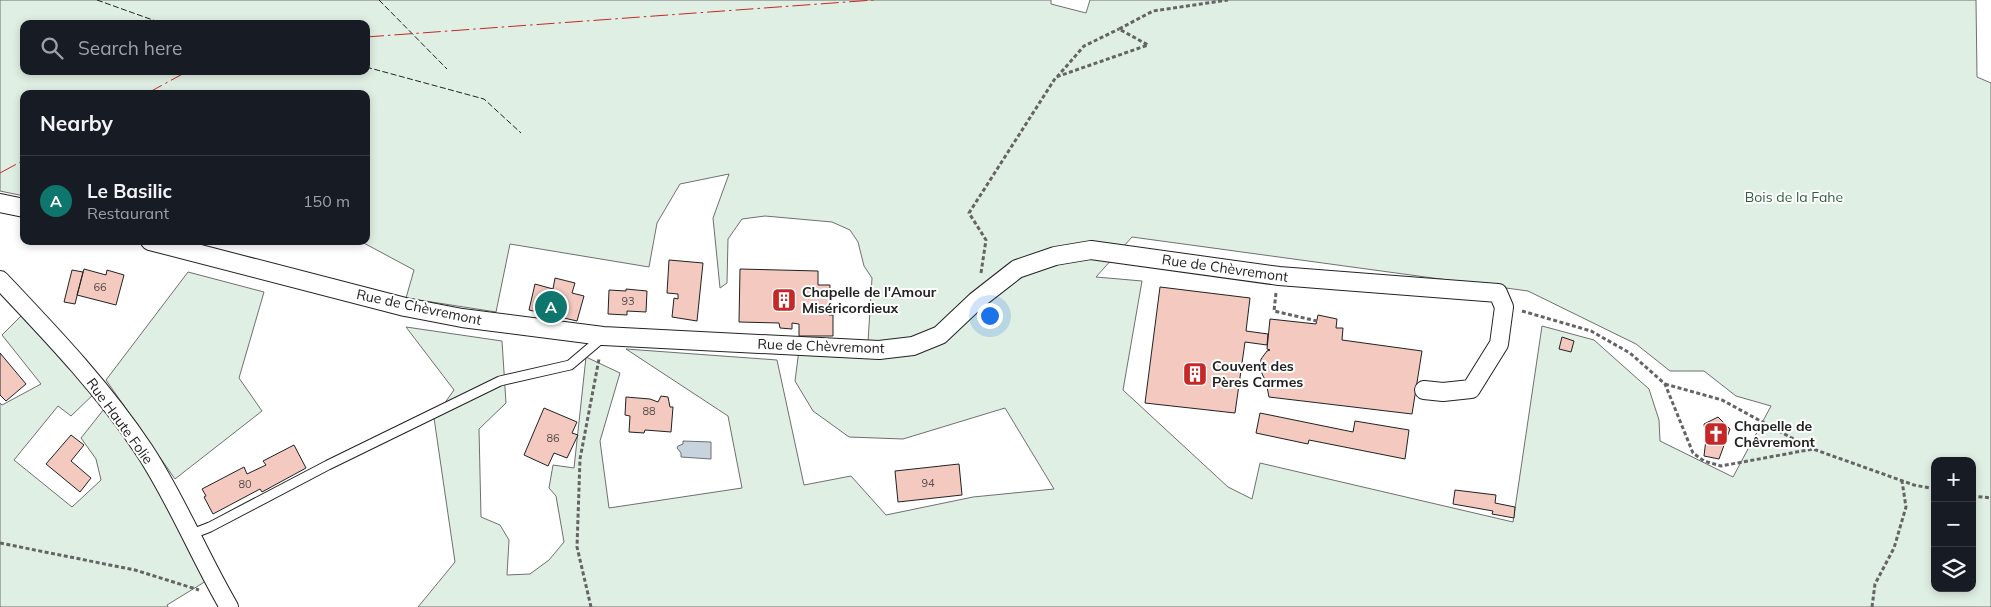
<!DOCTYPE html>
<meta charset="utf-8">
<style>
:root{--surface:#171b24;--page:#242831;--text:#f1f3f6;--muted:#9ea1a6;--line:#363941;--accent:#0f766e}
body{margin:0;font-family:Mulish,sans-serif;background:var(--page);color:var(--text)}
.controls{position:absolute;right:15px;bottom:15px;display:grid;overflow:hidden;border-radius:10px;box-shadow:0 2px 8px #0003}
.controls button{width:45px;height:45px;display:grid;place-items:center;padding:0;border:0;border-bottom:1px solid var(--line);background:var(--surface);color:var(--text);font:25px sans-serif}
.you{position:absolute;left:989px;top:315px;width:18px;height:18px;margin:-12px;border:4px solid #fff;border-radius:50%;background:#1a73e8;box-shadow:0 0 0 8px #1a73e833}
.badge{display:grid;place-items:center;width:32px;height:32px;border-radius:50%;background:var(--accent);color:#fff;font-size:16px;font-weight:700}
.pin{position:absolute;translate:-50% -50%;border:2px solid #fff;box-shadow:0 1px 5px #0006}
.list{margin:0;padding:0;list-style:none}
h2{display:flex;justify-content:space-between;align-items:center;height:65px;margin:0;padding:0 20px;font-size:21px}
h2 small{font-size:16px;font-weight:400;color:var(--muted)}
.list li{display:grid;grid-template-columns:32px 1fr auto;gap:15px;align-items:center;box-sizing:border-box;height:90px;padding:0 20px;border-top:1px solid var(--line)}
.list b{display:block;font-size:19px;white-space:nowrap}
.list p{margin:0;font-size:16px;white-space:nowrap;color:var(--muted)}
.list em{font-size:16px;font-style:normal;color:var(--muted)}
.icon{flex:none;width:28px;height:28px;fill:none;stroke:currentColor;stroke-width:2;stroke-linecap:round;stroke-linejoin:round}
.map{position:relative;flex:none;width:1991px;height:607px;overflow:hidden}
.search{position:absolute;background:var(--surface);box-shadow:0 2px 8px #0003;left:20px;top:20px;width:350px;height:55px;display:flex;align-items:center;gap:12px;box-sizing:border-box;padding:0 18px;border-radius:10px;color:var(--muted);font-size:19px}
.panel{position:absolute;background:var(--surface);box-shadow:0 2px 8px #0003;left:20px;top:90px;width:350px;height:155px;border-radius:10px}
.map>svg:first-child{display:block}
</style>
<div class="map">
<svg width="1991" height="607" viewBox="0 0 1991 607">
<rect width="100%" height="100%" fill="#fff"/>
<!-- green -->
<path fill="#e0efe3" stroke="#6f6f6f" fill-rule="evenodd" d="M0 0H1051V4L1086 13 1090 0H1976L1977 77 1991 83V607H418L455 562 434 418 454 390 406 327 502 341 506 403 479 429 481 517 500 525 509 540 507 575 530 574 549 560 564 542 556 496 549 488 553 465 574 468 586 357 620 373 600 441 609 508 742 488 728 416 626 349 777 360 804 485 851 476 886 515 973 497 1054 489 1005 408 903 439 849 437 813 411 795 381 800 342H868L872 278 864 266 858 242 850 230 832 222 765 216 742 219 728 239 727 283 720 288 713 218 729 174 680 184 657 223 649 267 510 244 496 312 406 298 414 270 360 241H366V94H24V196L0 191ZM24 24H366V71H24ZM1132 237 1528 291 1636 344 1670 371H1704L1736 396 1771 406 1733 477 1660 441 1659 420 1649 389 1594 340 1542 326 1513 522 1260 463 1252 499 1228 487 1123 390 1142 281 1096 277ZM1935 461H1972V588H1935Z
M188 272 264 292 239 378 262 411 175 479 106 380Z
M29 308 98 390 71 416 58 406 14 460 72 507 101 480 96 459 81 438 108 404 211 578 167 605 168 607H0V403L2 405 41 384 2 335Z"/>
<!-- water -->
<path fill="#c7d3dd" stroke="#6f6f6f" d="M683 441 711 442V459L681 457V453L677 448 678 446 683 444Z"/>
<!-- building -->
<path fill="#f3c9c0" stroke="#222" d="M669 260 703 263 697 321 672 317 674 298 678 299V294L667 293Z
M84 269 106 275 107 270 124 275 116 305 77 295Z
M740 269 818 271V285H830L829 315H833V336H799V324L792 323V329L780 328 779 323 739 322Z
M72 270 83 272 75 304 64 302Z
M555 278 575 283 572 293 584 296 577 321 529 310 535 284 553 289Z
M1160 287 1250 298 1246 331 1268 334 1267 345 1245 342 1235 413 1145 403Z
M626 289 647 291 646 312 627 311V315L608 314 609 290 626 291Z
M1318 315 1337 319 1336 328H1343L1342 340 1422 351 1412 414 1269 397 1267 387 1270 382 1264 378 1260 369 1261 359 1267 351 1270 350 1267 349 1270 319 1316 324Z
M1562 337 1574 341 1571 352 1559 349Z
M0 353 26 384 6 401 0 395Z
M661 396 668 397 670 407H673L671 432 645 430 644 433 629 432 630 416 625 415 626 397 650 399 658 402Z
M544 408 577 422 572 433 578 435 567 458 554 453 548 466 524 455Z
M1260 413 1353 432 1355 421 1409 430 1405 459 1309 440 1308 444 1256 433Z
M1718 417 1730 429 1719 459 1704 456 1706 439 1704 424Z
M71 435 84 445 71 461 91 478 80 492 46 464Z
M294 445 306 468 262 492 260 489 213 514 204 497 206 496 202 489 244 467 247 474 266 465 263 461Z
M959 464 962 495 898 502 895 471Z
M1455 490 1496 495 1495 503 1515 507 1514 518 1492 514 1493 511 1453 504Z"/>
<g fill="none" stroke-linecap="round" stroke-linejoin="round">
<defs>
<path id="lane" d="M192 534 210 527 328 465 500 381 570 365 603 337"/>
<path id="street" d="M0 203 24 208
M150 241 405 307 462 318 603 336 879 350 913 346 940 335 976 301 1017 269 1055 256 1091 250 1279 276 1498 293 1504 307 1499 344 1471 389 1443 392 1424 390
M0 280C51 334 103 388 144 450 177 500 199 556 229 607"/>
</defs>
<!-- lane casing -->
<use href="#lane" stroke="#222" stroke-width="11"/>
<!-- street casing -->
<use href="#street" stroke="#222" stroke-width="20"/>
<!-- path -->
<path stroke="#646464" stroke-width="3" stroke-dasharray="4 2.5" stroke-linecap="butt" d="M1057 77 1084 46 1119 29
M981 273 986 240 969 213 1056 77 1148 45 1119 29 1153 11 1228 0
M1276 293 1274 311 1317 321
M1522 311 1591 331 1630 353 1665 384 1693 453 1704 461 1721 466 1813 449 1914 485 1935 489
M1665 384 1722 400 1812 449
M1972 496 1991 498
M0 543 135 570 199 590
M591 607 577 547 580 459 599 359
M1872 607 1875 584 1894 548 1906 507 1902 481"/>
<!-- lane -->
<use href="#lane" stroke="#fff" stroke-width="9"/>
<!-- street -->
<use href="#street" stroke="#fff" stroke-width="18"/>
<!-- fence -->
<path stroke="#222" stroke-width="1" stroke-dasharray="6 2.5" stroke-linecap="butt" d="M97 0 164 24
M379 0 447 69
M366 67 484 99 521 133"/>
<!-- power -->
<path stroke="#c62828" stroke-width="1" stroke-dasharray="18 4 2.5 4" stroke-linecap="butt" d="M366 37 874 0
M146 94 188 71
M0 173 24 160"/>
</g>
<!-- icons -->
<defs>
<symbol id="building-square" viewBox="-11 -11 22 22"><rect x="-9" y="-9" width="18" height="18" rx="4" fill="#c62828" stroke="#fff"/><path d="M-4-6H4V6H1V3H-1V6H-4ZM-2.5-4.3h1.7v1.8h-1.7ZM.8-4.3h1.7v1.8H.8ZM-2.5-1h1.7V.8h-1.7ZM.8-1h1.7V.8H.8Z" fill="#fff"/></symbol>
<symbol id="church-square" viewBox="-11 -11 22 22"><rect x="-9" y="-9" width="18" height="18" rx="4" fill="#c62828" stroke="#fff"/><path d="M-1.2-6h2.4v3.5h3.3v2.4h-3.3V6h-2.4V-.1h-3.3v-2.4h3.3Z" fill="#fff"/></symbol>
</defs>
<g fill-rule="evenodd">
<use href="#building-square" x="770" y="286" width="28" height="28"/>
<use href="#building-square" x="1181" y="360" width="28" height="28"/>
<use href="#church-square" x="1702" y="420" width="28" height="28"/>
</g>
<g text-anchor="middle" stroke-width="4" stroke-linejoin="round" paint-order="stroke">
<!-- number labels -->
<g font-size="11" fill="#564c4a">
<text x="100" y="291">66</text>
<text x="628" y="305">93</text>
<text x="649" y="415">88</text>
<text x="553" y="442">86</text>
<text x="928" y="487">94</text>
<text x="245" y="488">80</text>
</g>
<!-- park labels -->
<g font-size="14" fill="#2f5e38" stroke="#fff">
<text x="1794" y="202">Bois de la Fahe</text>
</g>
<!-- street labels -->
<g font-size="14" fill="#222" stroke="#fff">
<text transform="translate(1225 268) rotate(8)" y="5">Rue de Chèvremont</text>
<text transform="translate(419 307) rotate(12)" y="5">Rue de Chèvremont</text>
<text transform="translate(821 346) rotate(2)" y="5">Rue de Chèvremont</text>
<text transform="translate(120 421) rotate(54)" y="5">Rue Haute Folie</text>
</g>
<!-- poi labels -->
<g font-size="14" font-weight="bold" fill="#222" stroke="#fff" text-anchor="start">
<text x="802" y="297">Chapelle de l'Amour<tspan x="802" dy="16">Miséricordieux</tspan></text>
<text x="1212" y="371">Couvent des<tspan x="1212" dy="16">Pères Carmes</tspan></text>
<text x="1734" y="431">Chapelle de<tspan x="1734" dy="16">Chêvremont</tspan></text>
</g>
</g>
</svg>
<div class="controls">
<button>+</button>
<button>−</button>
<button><svg class="icon" aria-label="layers" viewBox="0 0 24 24"><path d="M12 4l9 5-9 5-9-5zM3 14l9 5 9-5"/></svg></button>
</div>
<div class="you"></div>
<div class="pin badge" style="left:551px;top:307px">A</div>
<div class="search"><svg class="icon" aria-label="search" viewBox="0 0 24 24"><circle cx="10" cy="10" r="6"/><path d="M15 15l6 6"/></svg>Search here</div>
<section class="panel">
<h2>Nearby<small></small></h2>
<ul class="list">
<li><span class="badge">A</span><div><b>Le Basilic</b><p>Restaurant</p></div><em>150 m</em></li>
</ul>
</section>
</div>
